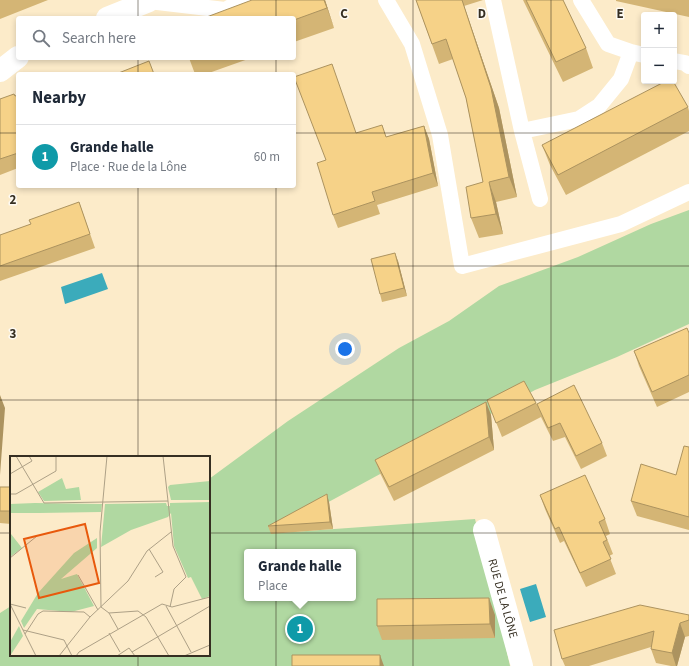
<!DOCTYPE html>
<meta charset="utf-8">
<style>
:root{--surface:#fff;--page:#f2f2f3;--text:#1f2937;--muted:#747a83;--line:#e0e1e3;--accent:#ea580c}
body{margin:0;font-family:"Source Sans 3",sans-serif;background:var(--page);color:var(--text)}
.controls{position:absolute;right:12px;top:12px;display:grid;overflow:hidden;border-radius:4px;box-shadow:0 2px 6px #0003}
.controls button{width:36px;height:36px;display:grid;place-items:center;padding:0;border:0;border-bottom:1px solid var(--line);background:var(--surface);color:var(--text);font:20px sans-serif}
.you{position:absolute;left:345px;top:349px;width:14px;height:14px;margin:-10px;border:3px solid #fff;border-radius:50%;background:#1a73e8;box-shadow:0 0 0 6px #1a73e833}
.badge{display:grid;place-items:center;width:26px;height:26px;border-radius:50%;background:var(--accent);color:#fff;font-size:13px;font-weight:700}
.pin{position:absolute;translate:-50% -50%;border:2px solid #fff;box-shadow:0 1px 4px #0006}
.popup{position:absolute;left:244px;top:549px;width:112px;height:52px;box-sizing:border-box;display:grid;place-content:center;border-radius:4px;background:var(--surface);filter:drop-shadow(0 1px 3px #0005);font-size:13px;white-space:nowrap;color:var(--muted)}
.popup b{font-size:15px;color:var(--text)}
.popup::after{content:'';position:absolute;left:50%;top:100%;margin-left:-8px;border:8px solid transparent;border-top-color:var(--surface)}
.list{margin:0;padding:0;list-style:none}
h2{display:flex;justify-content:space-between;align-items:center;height:52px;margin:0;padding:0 16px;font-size:17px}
h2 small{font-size:13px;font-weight:400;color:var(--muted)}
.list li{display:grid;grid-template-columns:26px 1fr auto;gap:12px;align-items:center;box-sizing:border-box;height:64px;padding:0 16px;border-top:1px solid var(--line)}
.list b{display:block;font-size:15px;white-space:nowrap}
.list p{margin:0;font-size:13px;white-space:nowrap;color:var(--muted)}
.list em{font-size:13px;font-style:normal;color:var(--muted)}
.icon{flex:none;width:22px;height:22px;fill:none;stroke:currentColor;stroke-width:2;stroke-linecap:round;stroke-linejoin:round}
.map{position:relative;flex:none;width:689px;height:666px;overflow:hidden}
.search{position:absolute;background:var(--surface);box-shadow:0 2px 6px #0003;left:16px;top:16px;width:280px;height:44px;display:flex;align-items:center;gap:10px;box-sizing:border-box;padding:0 14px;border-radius:4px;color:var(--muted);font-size:15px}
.panel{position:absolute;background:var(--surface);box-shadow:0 2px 6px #0003;left:16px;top:72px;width:280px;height:116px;border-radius:4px}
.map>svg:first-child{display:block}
</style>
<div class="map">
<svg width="689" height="666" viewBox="0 0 689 666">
<rect width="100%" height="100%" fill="#fcebc9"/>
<!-- green -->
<path fill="#b0d8a1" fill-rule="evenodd" d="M689 210V324L617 357 535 390 288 524 278 533 475 519 497 607 510 666H0V613L11 606V655H209V479L288 421 399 348 449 321 499 286 578 257 651 224ZM247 552H353V598H247Z"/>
<!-- water -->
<path fill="#3babbb" d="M102 273 108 289 65 304 61 287Z
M536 584 546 617 530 622 520 589Z"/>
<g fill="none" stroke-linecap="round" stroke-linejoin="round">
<!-- service -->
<path stroke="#fff" stroke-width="16" d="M386 0 412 44 440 135 462 266 621 224 689 192
M493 0 522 131 579 119 599 106 621 79 631 52 644 55
M581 0 608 44 631 52
M149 1 225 10 244 0
M674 61 685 63 689 66
M522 131 540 199"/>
<!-- minor -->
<g stroke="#fff" stroke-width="22">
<path d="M107 18 149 1"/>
<path d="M0 71 18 57"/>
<path id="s1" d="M484 530 522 666"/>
</g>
</g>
<!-- wall -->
<path fill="#d4b575" d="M0 0H48L0 19Z
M252 0H325L334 28 294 42V18Z
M416 0H483L464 6 499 108 517 197 496 202 503 234 479 238 471 218 483 182 466 98 453 59 439 64Z
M523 0H563L586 48 593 68 563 82Z
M616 0H689V17L616 1Z
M189 58H251L206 74H195Z
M18 95V168L0 175V99L15 96Z
M688 107 689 111V131L566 195 550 165 542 145Z
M424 126 429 139 438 186 377 205 380 214 338 228 333 215 356 133 386 137Z
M79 202 95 248 0 281V235L30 225Z
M398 261 407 296 382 302 380 294Z
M689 333V392L657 407 639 366 634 351Z
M487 400 536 403 537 404 602 443 607 456 581 469 565 437 553 441 541 417 502 437Z
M486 402 491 415 494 450 394 501 380 473 375 460Z
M689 447V530L637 516 631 501 676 475Z
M0 487H11V524L0 523Z
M540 495 605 519 610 534 606 536 613 554 609 556 616 574 586 587 564 541 560 543 545 509Z
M329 502 333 529 271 534 268 526Z
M495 615V638L382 640 377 626Z
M689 615V636L685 637 677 666H671L656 663 651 649V647L589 666H565L562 659Z"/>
<!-- shaded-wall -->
<path fill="#ac935f" d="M324 0H325L334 28 327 8Z
M462 0 499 108 517 197 509 177Z
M424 126 429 139 438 186 433 173Z
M489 182 496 202 503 234 496 214Z
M395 253 398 261 407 296 404 288Z
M0 395 5 408 0 475Z
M486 402 491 415 494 450 489 437Z
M327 494 329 502 333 529 330 522Z
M489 598 495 615V638L490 624Z
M680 623 685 637 677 666H676L672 653Z
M380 655 384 666H380Z"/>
<!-- building -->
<path fill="#f6d288" stroke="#ac935f" d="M252 0H324L327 8 294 20V18H204Z
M416 0H462L491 88 509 177 489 182 496 214 471 218 466 187 483 182 466 98 446 39 432 44Z
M526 0H563L586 48 556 62Z
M149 61 154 74H116Z
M332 64 356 133 382 125 386 137 424 126 433 173 372 192 375 201 333 215 317 163 326 160 294 77Z
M666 81H673L688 107 558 175 542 145Z
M14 94 15 96 18 95V153L0 159V99Z
M79 202 90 234 0 266V235L31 224 29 220Z
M395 253 404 288 380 294 371 259Z
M687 328 689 333V375L652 392 634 351Z
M524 381 536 403 496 423 487 400Z
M574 385 602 443 576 456 560 423 548 428 537 404Z
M486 402 489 437 389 487 375 460Z
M684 446 689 447V517L631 501 641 464 676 475Z
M585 475 605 519 599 522 607 540 603 542 611 559 580 573 559 527 555 529 540 495Z
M0 487H11V511H0Z
M327 494 330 522 268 526Z
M489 598V600L490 624 377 626V599Z
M640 605 689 615V620L680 623 672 653 651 649 654 631 562 659 554 630Z
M292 655H380V666H292Z"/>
<!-- grid -->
<path fill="none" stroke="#362f22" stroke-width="1" stroke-opacity="0.55" d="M138 0V18M276 0V18M413 0V666M551 0V666M138 58V74M276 58V74M0 133H18M294 133H689M138 186V457M276 186V666M0 266H689M0 400H689M0 533H11M209 533H689M138 655V666"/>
<g text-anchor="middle" stroke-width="3" stroke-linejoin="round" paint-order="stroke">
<!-- street labels -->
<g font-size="12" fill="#362f22" stroke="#fdfaf3">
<text dy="4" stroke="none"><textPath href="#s1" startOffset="71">RUE DE LA LÔNE</textPath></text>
</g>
</g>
<!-- overview -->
<g transform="translate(10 456)">
<rect width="200" height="200" fill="#fcebc9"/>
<path d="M52 22 56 33 69 31 71 44 34 45 28 36ZM200 25V44H161L158 31 160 29ZM200 46V140L192 143 181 121 178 122 164 90 161 57 158 61 121 74 91 91 95 48 156 47 157 50H160V47ZM0 48 25 47 92 48 91 56 29 57H0ZM1 78 12 92 0 101V79ZM87 82V92L51 123 67 118 84 150 61 156 27 153 14 172 11 165 28 137 64 97ZM9 170 13 180 0 200V186Z" fill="#b0d8a1"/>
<path fill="none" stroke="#ada086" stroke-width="1" d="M6 0 34 47 158 45M153 0 163 90 176 121 164 133 160 151M0 18 22 5 19 0M0 38H6L46 15V0M139 93 153 116 145 121M0 102 27 80M68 119 88 154M0 148 26 200M0 148 16 152M156 150 181 196M91 151 90 76 97 0M91 151 99 157 108 173M99 157 128 155 136 161 159 200M13 174 54 184 62 200M99 177 110 196M15 178 28 158 33 155 74 156 80 161M122 196 200 150M49 200 80 161 118 125 137 95 161 76M66 200 69 196 152 148 162 151 200 141M107 200 119 192 125 200M174 200 200 189"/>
<path fill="#e8590c" fill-opacity="0.15" stroke="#e8590c" stroke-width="2" d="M75 68 89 127 29 142 14 83Z"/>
<rect width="200" height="200" fill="none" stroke="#362f22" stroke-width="2"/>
</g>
<g font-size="13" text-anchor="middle" font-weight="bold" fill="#362f22" stroke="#fdfaf3" stroke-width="3" stroke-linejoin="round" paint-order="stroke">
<text x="344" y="18">C</text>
<text x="482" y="18">D</text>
<text x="620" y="18">E</text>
<text x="13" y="204">2</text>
<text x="13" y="338">3</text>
</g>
</svg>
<div class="controls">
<button>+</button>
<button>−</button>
</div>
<div class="you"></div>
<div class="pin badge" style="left:300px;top:629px;background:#0f9aa8">1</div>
<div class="popup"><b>Grande halle</b>Place</div>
<div class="search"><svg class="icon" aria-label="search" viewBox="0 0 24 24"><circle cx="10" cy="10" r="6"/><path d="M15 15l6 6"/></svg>Search here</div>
<section class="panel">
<h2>Nearby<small></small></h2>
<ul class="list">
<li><span class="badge" style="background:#0f9aa8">1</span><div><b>Grande halle</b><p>Place · Rue de la Lône</p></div><em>60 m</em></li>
</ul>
</section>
</div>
